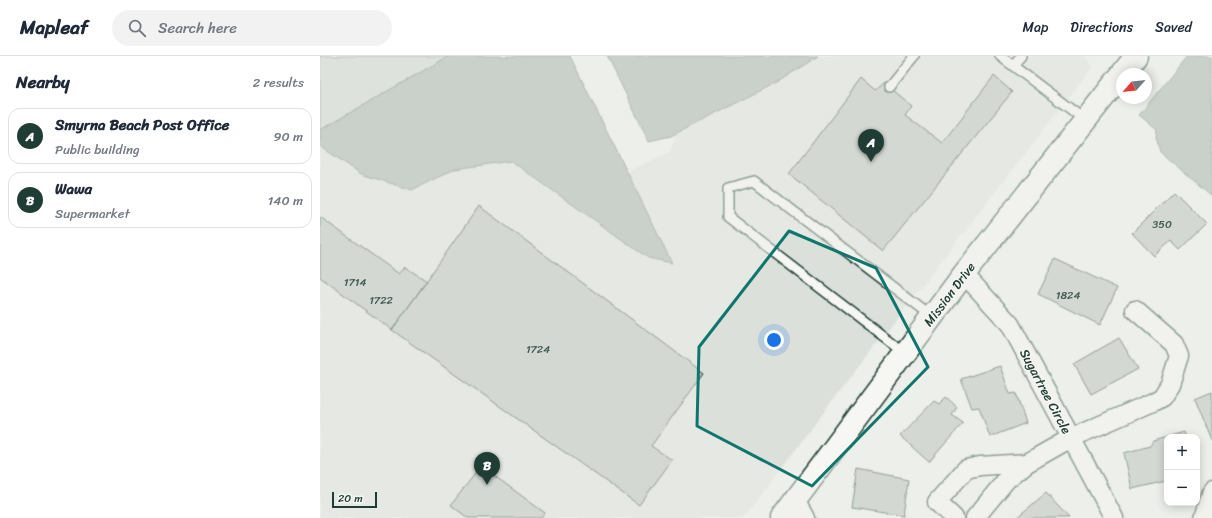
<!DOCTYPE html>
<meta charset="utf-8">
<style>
:root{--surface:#fff;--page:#f2f2f3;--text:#1f2937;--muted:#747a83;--line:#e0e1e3;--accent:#1f3d34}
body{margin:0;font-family:Sriracha,sans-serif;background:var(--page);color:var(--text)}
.controls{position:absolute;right:12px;bottom:12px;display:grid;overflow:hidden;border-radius:8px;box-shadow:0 2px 10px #0003}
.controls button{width:36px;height:36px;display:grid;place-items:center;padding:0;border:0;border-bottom:1px solid var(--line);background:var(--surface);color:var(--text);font:20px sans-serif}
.compass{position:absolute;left:796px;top:12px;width:36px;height:36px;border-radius:50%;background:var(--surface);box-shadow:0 2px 10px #0003;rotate:243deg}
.scale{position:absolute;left:12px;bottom:10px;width:45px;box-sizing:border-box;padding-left:4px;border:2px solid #1f3d34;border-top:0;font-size:11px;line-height:14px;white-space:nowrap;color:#1f3d34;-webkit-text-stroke:3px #f6f6f2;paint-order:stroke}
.you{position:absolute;left:454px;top:284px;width:14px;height:14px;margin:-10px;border:3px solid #fff;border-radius:50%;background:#1a73e8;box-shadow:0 0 0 6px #1a73e833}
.badge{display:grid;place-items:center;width:26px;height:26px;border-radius:50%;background:var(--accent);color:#fff;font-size:13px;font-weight:700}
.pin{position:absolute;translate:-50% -33px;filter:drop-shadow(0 1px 2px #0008)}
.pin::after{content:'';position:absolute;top:21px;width:14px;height:12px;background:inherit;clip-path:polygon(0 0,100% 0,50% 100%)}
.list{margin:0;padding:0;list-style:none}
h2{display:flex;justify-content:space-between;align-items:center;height:52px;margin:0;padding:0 16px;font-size:17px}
h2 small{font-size:13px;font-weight:400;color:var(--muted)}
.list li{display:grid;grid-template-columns:26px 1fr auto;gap:12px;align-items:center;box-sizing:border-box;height:56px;margin:0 8px 8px;padding:0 8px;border:1px solid var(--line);border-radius:12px}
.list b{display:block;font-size:15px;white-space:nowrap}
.list p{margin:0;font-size:13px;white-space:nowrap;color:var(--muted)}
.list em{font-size:13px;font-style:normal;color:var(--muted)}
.icon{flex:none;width:22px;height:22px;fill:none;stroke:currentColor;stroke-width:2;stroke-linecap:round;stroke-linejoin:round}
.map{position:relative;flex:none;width:892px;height:462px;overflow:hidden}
header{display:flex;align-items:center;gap:24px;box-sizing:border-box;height:56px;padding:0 20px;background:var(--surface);border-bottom:1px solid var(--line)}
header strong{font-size:19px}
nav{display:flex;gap:22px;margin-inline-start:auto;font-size:14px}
.search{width:280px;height:36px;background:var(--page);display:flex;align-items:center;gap:10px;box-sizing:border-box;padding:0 14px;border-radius:22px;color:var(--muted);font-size:15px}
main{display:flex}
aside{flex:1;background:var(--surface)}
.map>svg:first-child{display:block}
</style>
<header>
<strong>Mapleaf</strong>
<div class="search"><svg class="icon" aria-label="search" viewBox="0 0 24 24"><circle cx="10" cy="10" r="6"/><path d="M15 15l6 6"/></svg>Search here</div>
<nav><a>Map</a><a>Directions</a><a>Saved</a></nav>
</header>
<main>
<aside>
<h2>Nearby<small>2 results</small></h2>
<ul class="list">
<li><span class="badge">A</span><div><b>Smyrna Beach Post Office</b><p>Public building</p></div><em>90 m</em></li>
<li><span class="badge">B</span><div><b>Wawa</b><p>Supermarket</p></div><em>140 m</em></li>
</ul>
</aside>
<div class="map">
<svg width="892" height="462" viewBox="0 0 892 462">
<rect width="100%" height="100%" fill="#edefea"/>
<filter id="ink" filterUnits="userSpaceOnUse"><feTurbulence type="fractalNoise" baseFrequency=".025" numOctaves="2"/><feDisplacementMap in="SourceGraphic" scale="8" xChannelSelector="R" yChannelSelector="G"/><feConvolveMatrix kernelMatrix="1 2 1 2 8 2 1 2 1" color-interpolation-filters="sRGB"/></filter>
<g filter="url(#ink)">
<!-- built -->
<path fill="#dce0db" d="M498 0H765L772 11 520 335 424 462H0V90L41 118 92 134 134 113 191 105 328 202 352 207 307 116 350 96 357 77 458 26Z"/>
<!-- green -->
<path fill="#cbd2cc" stroke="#758880" d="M0 0H129L0 74Z"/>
<!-- water -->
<path fill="#9faaa4" stroke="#6c7e77" d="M129 0H250L352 207 328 202 191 105 135 113 92 134 41 118 0 90V74Z
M287 0H498L458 26 351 80 329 85Z
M867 0H892V140L840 96 836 81 837 74 819 59Z"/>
<!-- building -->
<path fill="#b4bdb8" stroke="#1f3d34" d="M674 20 692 36 563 195 469 118 541 23 555 35 564 27 591 50 585 59 622 87Z
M854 135 887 168 860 194 851 185 834 200 812 177Z
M159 150 384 317 331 390 352 404 319 449 72 274Z
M0 161 79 218 85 211 107 225 72 274 0 221Z
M735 203 797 232 780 269 718 238Z
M799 282 818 313 771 338 754 308Z
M680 310 690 338 696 337 706 367 670 381 659 351 652 352 641 323Z
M892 335V385L875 342Z
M626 341 637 351 632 359 643 367 609 406 580 380 614 345 619 348Z
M864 376 866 381H847V420L846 425 812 433 804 397 830 390 833 385Z
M161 410 225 457 221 462H148L131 449Z
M538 413 589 423 584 459 532 451Z
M726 437 749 462H696Z"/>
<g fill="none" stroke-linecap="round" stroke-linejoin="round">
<defs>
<path id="service" d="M680 0 765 64
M693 9 701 0
M569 31 594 0
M585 297 408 161V132L434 125 612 261"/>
<path id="minor" d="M644 218 690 268 794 462
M475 444 485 462
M634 462 617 446 646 413 660 410 707 407
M655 462 687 423 707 407 751 382 833 346 842 341 850 328 859 300 854 288 815 254
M884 462 892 436"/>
<path id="tertiary" d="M802 18 816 0
M462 462 644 218 802 18"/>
</defs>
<!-- service casing -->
<use href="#service" stroke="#1f3d34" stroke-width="12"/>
<!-- minor casing -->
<use href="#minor" stroke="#1f3d34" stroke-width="21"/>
<!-- tertiary casing -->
<use href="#tertiary" stroke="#1f3d34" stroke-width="25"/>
<!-- service -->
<use href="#service" stroke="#f6f6f2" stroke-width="9"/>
<!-- minor -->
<use href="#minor" stroke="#f6f6f2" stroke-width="18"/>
<!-- tertiary -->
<use href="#tertiary" stroke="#f6f6f2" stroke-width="22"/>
</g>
</g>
<!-- marked area -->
<path d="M0 0H892V462H0ZM469 175 556 212 608 311 492 430 377 370 379 291Z" fill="#edefea" fill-opacity=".55" fill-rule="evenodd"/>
<path fill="none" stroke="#0f766e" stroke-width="3" stroke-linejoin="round" d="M469 175 556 212 608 311 492 430 377 370 379 291Z"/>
<g text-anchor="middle" stroke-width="3" stroke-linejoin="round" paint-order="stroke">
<!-- number labels -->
<g font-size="11" fill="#445d55">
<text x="842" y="172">350</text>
<text x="35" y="230">1714</text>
<text x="748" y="243">1824</text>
<text x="61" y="248">1722</text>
<text x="218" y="297">1724</text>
</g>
<!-- street labels -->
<g font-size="13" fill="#1f3d34" stroke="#f6f6f2">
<text transform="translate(629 238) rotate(-53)" y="5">Mission Drive</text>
<text transform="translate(726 335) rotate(62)" y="5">Sugartree Circle</text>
</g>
</g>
</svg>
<div class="controls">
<button>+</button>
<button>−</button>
</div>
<svg class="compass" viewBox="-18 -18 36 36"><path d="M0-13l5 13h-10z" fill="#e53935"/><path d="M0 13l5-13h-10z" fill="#747a83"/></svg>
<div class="scale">20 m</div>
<div class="you"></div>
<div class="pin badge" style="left:551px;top:106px">A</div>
<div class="pin badge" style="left:167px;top:429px">B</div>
</div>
</main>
